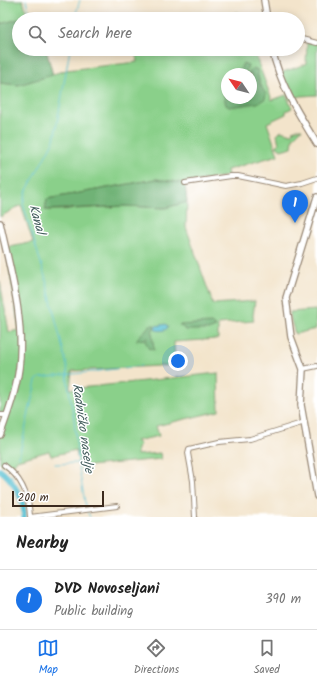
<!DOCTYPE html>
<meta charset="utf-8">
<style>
:root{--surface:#fff;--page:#f2f2f2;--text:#222;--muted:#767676;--line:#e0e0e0;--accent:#1a73e8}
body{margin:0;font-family:Kalam,sans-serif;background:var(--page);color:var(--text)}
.compass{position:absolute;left:221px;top:68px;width:36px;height:36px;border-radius:50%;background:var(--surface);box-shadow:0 2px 10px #0003;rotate:305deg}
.scale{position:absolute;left:12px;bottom:10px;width:92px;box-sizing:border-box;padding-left:4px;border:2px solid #3b2a1e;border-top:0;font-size:11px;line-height:14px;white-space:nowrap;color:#3b2a1e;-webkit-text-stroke:3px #fff;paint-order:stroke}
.you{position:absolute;left:178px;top:361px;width:14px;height:14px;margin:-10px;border:3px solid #fff;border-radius:50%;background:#1a73e8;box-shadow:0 0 0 6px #1a73e833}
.badge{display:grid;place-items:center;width:26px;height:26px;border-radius:50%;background:var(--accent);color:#fff;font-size:13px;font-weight:700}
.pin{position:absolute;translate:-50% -33px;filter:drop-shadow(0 1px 2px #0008)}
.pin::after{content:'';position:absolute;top:21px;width:14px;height:12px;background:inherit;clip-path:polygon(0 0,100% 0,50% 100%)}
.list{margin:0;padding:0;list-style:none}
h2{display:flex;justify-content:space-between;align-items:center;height:52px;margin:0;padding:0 16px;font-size:17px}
h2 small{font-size:13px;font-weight:400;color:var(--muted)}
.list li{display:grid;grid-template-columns:26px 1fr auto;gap:12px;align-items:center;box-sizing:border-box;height:60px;padding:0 16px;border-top:1px solid var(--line)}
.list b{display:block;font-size:15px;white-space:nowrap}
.list p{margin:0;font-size:13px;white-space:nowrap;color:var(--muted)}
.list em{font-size:13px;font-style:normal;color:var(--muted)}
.icon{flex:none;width:22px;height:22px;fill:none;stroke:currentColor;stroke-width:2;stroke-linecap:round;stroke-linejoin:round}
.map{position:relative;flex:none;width:317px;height:517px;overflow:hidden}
.search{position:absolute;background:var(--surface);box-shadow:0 2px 10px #0003;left:12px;right:12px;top:12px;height:44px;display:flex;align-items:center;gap:10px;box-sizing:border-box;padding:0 14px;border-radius:22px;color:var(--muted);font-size:15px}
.sheet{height:112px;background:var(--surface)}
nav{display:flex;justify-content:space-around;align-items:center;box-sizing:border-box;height:56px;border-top:1px solid var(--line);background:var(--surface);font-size:11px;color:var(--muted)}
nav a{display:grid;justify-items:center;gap:2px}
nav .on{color:var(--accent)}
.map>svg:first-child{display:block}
</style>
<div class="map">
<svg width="317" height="517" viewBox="0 0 317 517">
<rect width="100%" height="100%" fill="#fff"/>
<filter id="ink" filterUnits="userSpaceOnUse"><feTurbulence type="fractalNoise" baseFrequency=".025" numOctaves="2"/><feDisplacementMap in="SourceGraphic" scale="8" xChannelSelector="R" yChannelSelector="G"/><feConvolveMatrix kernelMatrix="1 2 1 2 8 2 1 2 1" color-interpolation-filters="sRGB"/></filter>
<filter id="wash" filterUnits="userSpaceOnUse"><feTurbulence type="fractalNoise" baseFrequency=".012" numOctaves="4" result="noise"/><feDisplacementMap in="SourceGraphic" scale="16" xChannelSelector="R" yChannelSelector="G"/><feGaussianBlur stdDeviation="0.9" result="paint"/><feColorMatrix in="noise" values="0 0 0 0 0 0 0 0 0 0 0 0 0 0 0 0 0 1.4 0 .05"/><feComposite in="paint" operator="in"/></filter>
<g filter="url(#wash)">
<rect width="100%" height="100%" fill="#f3e4cb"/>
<!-- green -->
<path fill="#8ad08a" stroke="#627d54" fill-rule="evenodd" d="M0 0H23L28 17 0 24Z
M238 12 240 19H218Z
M307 41 317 43V95L301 96 290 100 280 73 306 64Z
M135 49H253L272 100 286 95 292 108 286 111V114L267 123 278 155 227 170 228 176 185 183 156 179 47 199 45 210H59L125 206 165 208 187 202 186 227 213 304 255 301 253 316 254 321 218 324V339L174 342 175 365 72 371 70 389 218 373 219 411 156 426 159 436 136 441 140 444 137 449V455L160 453 161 459 79 467 76 450 51 456 49 451 17 460 11 468 0 463V436L7 414 0 413V281L9 332 19 330 6 248 33 242 21 205 0 217V83L18 85 66 70 137 62ZM227 74H251V98H227Z
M297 129H302L293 138 292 147 281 150 276 146 279 144 277 135 281 131 291 134 293 131Z
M316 310V329L295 334 290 317V312Z"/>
<!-- forest -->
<path fill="#6fb276" stroke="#556e4a" d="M19 19V49H46L53 75 18 85 0 83V24Z
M243 63 248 65 245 74H238Z
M252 69H257C258 77 260 87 266 94L265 99 257 103 229 107 226 105 223 92 226 89 227 85V98H251V74H246Z
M156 179 185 183 187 202 165 208 125 206 45 210 47 199Z
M211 323 216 327 208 330H186L179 325Z
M150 325H155L152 332 154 350 148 348 147 344 145 342 147 338 136 341C139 334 146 331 150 325Z"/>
<!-- water -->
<path fill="#55bfd2" stroke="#487478" d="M166 324 168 327C166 331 160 331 156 330L155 328 156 326Z"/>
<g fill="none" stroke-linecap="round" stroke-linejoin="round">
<!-- stream -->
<path stroke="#55bfd2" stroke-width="1" d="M26 0 31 19
M76 13 80 0
M35 19 75 14V19
M70 49 54 140 26 192 23 204 46 280 67 366 68 384 74 418 78 463 86 508
M19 457 36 381 39 378 141 366
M55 464 78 463
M10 480 12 475
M87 511 90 517"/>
<!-- river -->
<path stroke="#55bfd2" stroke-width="5.5" d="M0 470C13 479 25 501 24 517"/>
</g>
</g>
<g filter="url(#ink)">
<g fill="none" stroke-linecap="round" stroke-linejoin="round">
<defs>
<path id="minor" d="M298 38 317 43
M185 183 231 176H238L286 186 302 183 317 178
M303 369 317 366
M0 415H7
M4 465C22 478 29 495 30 517
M30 517 117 506
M195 517 193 481 188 453 189 449 219 442 250 439 305 422"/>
<path id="major" d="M264 0 267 19
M272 49C280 85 298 113 317 144
M317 197 286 298 291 337 303 369 301 405 317 496
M0 223C10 270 25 319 19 368 16 391 8 413 0 435"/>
</defs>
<!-- minor casing -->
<use href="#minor" stroke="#978774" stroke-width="6"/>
<!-- major casing -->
<use href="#major" stroke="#978774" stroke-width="8"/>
<!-- minor -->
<use href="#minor" stroke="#fff" stroke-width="4"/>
<!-- major -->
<use href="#major" stroke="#fff" stroke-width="5.5"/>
</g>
</g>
<g text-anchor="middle" stroke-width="3" stroke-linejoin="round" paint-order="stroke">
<!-- water labels -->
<g font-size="13" font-style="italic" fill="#445e5d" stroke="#fff">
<text transform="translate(38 219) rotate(75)" y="5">Kanal</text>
<text transform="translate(84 428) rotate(82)" y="5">Radničko naselje</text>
</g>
</g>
</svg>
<svg class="compass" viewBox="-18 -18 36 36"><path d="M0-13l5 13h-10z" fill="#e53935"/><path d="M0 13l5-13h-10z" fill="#767676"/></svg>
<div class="scale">200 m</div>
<div class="you"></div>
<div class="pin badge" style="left:295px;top:223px">1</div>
<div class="search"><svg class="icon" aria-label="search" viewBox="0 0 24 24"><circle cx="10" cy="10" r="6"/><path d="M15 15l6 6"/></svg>Search here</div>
</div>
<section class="sheet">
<h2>Nearby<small></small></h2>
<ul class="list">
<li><span class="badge">1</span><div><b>DVD Novoseljani</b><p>Public building</p></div><em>390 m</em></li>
</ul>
</section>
<nav>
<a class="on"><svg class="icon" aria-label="map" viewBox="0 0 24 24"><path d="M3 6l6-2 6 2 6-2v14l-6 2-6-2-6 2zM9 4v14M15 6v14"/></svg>Map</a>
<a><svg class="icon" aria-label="directions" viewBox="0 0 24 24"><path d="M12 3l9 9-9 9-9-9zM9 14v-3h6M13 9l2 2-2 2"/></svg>Directions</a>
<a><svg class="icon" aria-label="saved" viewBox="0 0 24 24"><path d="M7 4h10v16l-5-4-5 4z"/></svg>Saved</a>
</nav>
